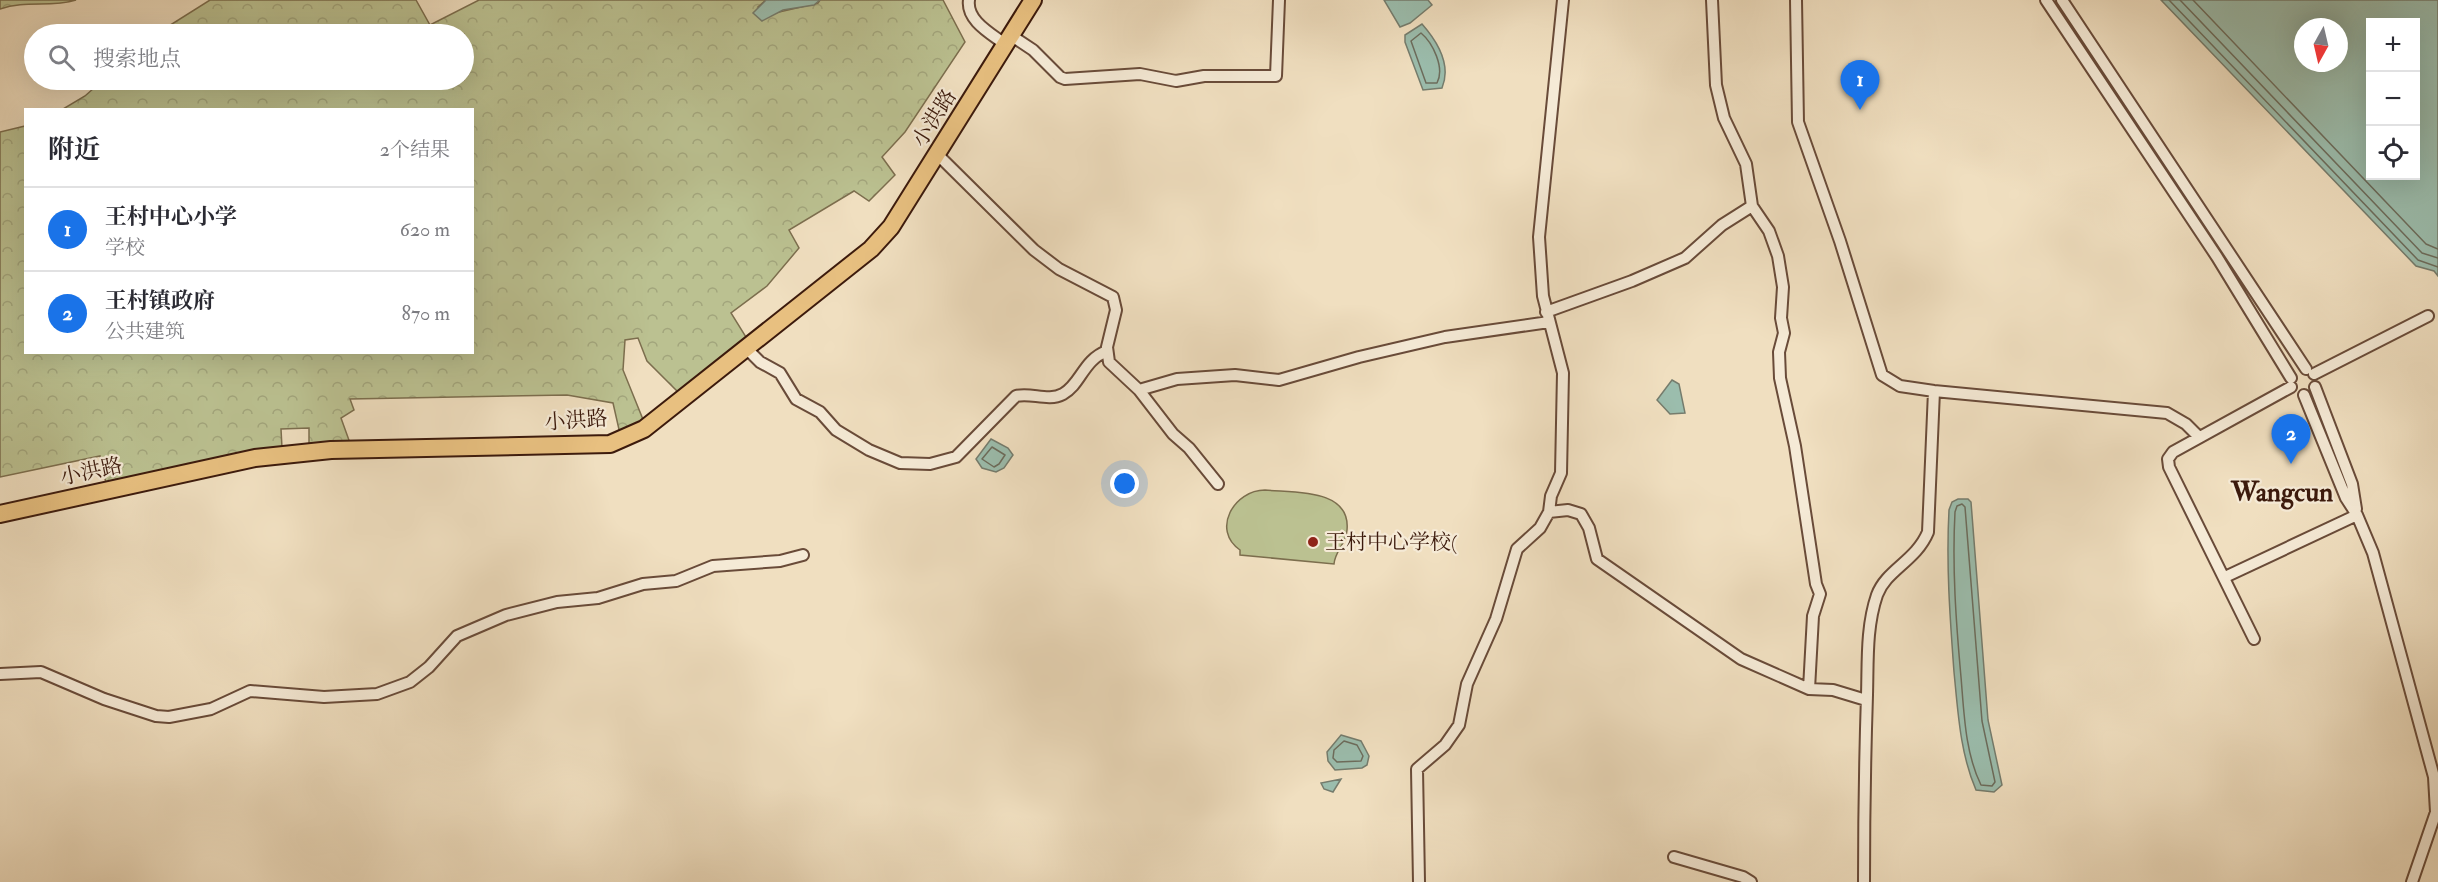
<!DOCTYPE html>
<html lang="zh">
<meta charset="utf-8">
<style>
:root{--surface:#fff;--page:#f2f2f3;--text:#2b2b33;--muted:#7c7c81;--line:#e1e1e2;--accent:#1a73e8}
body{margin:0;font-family:"IM FELL Double Pica","Noto Serif SC",serif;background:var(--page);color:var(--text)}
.controls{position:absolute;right:18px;top:18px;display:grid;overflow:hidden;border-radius:0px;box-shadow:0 6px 24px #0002}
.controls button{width:54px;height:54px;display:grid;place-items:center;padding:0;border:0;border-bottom:2px solid var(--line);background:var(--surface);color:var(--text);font:30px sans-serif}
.compass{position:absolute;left:2294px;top:18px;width:54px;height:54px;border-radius:50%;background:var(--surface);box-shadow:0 6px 24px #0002;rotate:188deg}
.you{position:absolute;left:1125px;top:484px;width:21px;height:21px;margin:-15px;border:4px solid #fff;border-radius:50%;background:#1a73e8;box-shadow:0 0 0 9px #1a73e833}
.badge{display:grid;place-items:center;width:39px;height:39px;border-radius:50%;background:var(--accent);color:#fff;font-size:20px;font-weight:700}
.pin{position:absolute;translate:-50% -50px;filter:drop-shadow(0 2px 3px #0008)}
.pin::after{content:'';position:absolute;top:32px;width:21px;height:18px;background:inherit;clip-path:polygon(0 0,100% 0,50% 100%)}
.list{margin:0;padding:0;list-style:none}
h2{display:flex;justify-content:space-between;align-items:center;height:78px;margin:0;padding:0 24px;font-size:26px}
h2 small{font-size:20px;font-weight:400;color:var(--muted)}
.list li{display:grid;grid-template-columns:39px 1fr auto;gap:18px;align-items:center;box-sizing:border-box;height:84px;padding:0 24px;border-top:2px solid var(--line)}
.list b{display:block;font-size:22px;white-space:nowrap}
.list p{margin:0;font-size:20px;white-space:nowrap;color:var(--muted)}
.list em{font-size:20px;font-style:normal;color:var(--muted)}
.icon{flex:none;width:33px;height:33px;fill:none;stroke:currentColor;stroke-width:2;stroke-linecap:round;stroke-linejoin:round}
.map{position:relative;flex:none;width:2438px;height:882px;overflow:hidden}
.search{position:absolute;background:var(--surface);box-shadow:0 6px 24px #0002;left:24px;top:24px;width:450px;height:66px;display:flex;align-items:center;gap:15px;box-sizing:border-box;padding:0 21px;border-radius:33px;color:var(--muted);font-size:22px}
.panel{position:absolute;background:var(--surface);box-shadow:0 6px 24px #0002;left:24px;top:108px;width:450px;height:246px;border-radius:0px}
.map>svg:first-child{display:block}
</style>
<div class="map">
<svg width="2438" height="882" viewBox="0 0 2438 882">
<defs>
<pattern id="forest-crowns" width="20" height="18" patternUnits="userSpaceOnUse" patternTransform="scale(1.5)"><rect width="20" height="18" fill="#bbc191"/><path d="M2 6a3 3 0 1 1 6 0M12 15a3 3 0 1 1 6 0" fill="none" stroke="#a2a57c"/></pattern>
</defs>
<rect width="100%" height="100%" fill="#f0dfc0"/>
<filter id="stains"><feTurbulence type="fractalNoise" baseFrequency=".00333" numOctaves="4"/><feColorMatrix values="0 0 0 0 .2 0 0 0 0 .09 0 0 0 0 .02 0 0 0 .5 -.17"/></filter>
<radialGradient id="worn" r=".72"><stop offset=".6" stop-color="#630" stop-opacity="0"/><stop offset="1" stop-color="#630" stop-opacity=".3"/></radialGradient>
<!-- forest -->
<path fill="url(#forest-crowns)" stroke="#7c6e4e" stroke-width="1.5" d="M0 0H76C50 8 27 0 0 9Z
M210 0H416L430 25 479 0H766L758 7 775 13 818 3 820 0H943L965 42 905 132 882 157 895 175 869 201 854 191 789 230 799 248 767 286 731 313 746 337 679 393 647 361 638 338 625 340 623 370 644 422 620 434 613 403 567 395 350 399 354 410 341 418 350 443 309 444V428L281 429 282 448 106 483 100 456 0 477V132L25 126 26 352H472V110L63 109 85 96 103 80H464V34H156Z"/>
<!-- pitch -->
<path fill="#bbc191" stroke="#7c6e4e" stroke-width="1.5" d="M1265 490C1293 493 1351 488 1347 530 1346 544 1335 551 1334 564L1240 555V550C1211 530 1234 490 1265 490Z"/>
<!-- water -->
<path fill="#9bbdad" stroke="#757c6d" stroke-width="1.5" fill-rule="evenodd" d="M766 0H820L814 5 783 10 762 21 753 13Z
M1384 0H1428L1432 5 1410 23 1400 27Z
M2161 0H2438V276L2434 271 2416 266ZM2370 22H2416V176H2370ZM2303 27H2339V63H2303Z
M1422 24C1437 41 1452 64 1442 88L1423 90 1405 42V35Z
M1672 380 1679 384 1685 413 1670 414 1657 400Z
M991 439 1008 448 1013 455 1004 468 996 472 982 468 976 459Z
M1958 499H1968L1971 502 1988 720 2002 785 1994 792 1976 790C1960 753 1958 712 1954 672 1950 618 1946 565 1949 510L1952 502Z
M1341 735 1361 741 1369 756 1367 765 1362 768 1335 770 1328 761 1327 752Z
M1341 779 1333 792 1324 789 1321 783Z"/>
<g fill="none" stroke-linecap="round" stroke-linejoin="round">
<!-- shore -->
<path stroke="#6c6c5c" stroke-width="1.5" d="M2169 0 2418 260 2438 267
M2180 0 2422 253 2438 258
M2193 0 2426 244 2438 249
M1421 33C1433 43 1445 68 1437 83H1426L1411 41Z
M992 447 1005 455 999 464 994 467 982 459Z
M1962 504 1965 507 1982 721 1995 782 1992 786 1981 785C1965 753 1964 712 1961 677 1956 622 1952 567 1955 512L1957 506Z
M1344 741 1357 745 1363 756 1361 761 1337 762 1333 758 1334 750Z"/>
<defs>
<path id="minor" d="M969 0C966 21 992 34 1006 45
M1712 0 1716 85 1724 118 1746 164 1752 206 1769 231 1778 256 1783 287 1781 318 1784 333 1779 352 1780 378 1795 446 1816 584 1820 594 1813 616 1809 689
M1796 0 1798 122 1840 241 1882 375 1900 386 1934 391 2167 413 2186 424 2199 437
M2046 0 2217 257 2291 378
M2062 0 2306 369
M1012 36 1033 50 1060 77 1065 79 1140 74 1176 81 1204 76H1276L1279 0
M937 154 1034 250 1059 269 1113 297 1116 310 1107 347 1109 362 1139 390 1173 434 1189 448 1218 484
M1546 312 1632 281 1685 258 1722 225 1752 206
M745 347 760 362 780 373 796 399 820 412 836 430 869 450 900 463 930 464 956 457 1016 396C1031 392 1048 402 1063 394 1081 384 1083 360 1107 351
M2314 374 2428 316
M2315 387 2352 484 2356 509
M1139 390 1177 379 1235 375 1279 380 1359 357 1445 337 1549 322
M2304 395 2346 498 2357 515 2373 553 2434 777 2436 812 2412 882
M1549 512 1551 496 1561 473 1563 373 1543 296 1539 237 1563 0
M2225 577 2357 515
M2254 639 2169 467 2168 459 2173 452 2291 387
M0 674 41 672 104 699 156 716 169 717 211 709 250 691 324 697 377 694 410 682 429 667 457 636 506 615 557 602 598 598 643 584 676 581 713 566 780 561 803 555
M1674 857 1743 877 1751 882
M1419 882 1417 769 1445 745 1459 725 1467 684 1496 619 1517 549 1540 528 1549 512 1568 510 1581 514 1589 528 1597 559 1741 659 1809 689 1833 690 1866 700
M1864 882C1864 820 1865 757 1867 695 1868 662 1866 627 1877 595 1886 570 1916 561 1928 532L1934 391"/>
<path id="primary" d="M0 514 255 458 331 450 610 444 644 429 871 249 891 227 1033 0"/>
</defs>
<!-- minor casing -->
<use href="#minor" stroke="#694b39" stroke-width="14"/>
<!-- primary casing -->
<use href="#primary" stroke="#3c1a0c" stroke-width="20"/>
<!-- minor -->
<use href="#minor" stroke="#f5ead6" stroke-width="10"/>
<!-- primary -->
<use href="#primary" stroke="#e8c080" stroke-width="16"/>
</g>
<!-- markers -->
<circle fill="#8f2418" stroke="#f5ead6" stroke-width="2" cx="1313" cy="542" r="6"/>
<g text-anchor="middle" stroke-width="4.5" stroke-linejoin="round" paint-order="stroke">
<!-- street labels -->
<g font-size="21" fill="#3c1a0c" stroke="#f5ead6">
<text transform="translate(934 118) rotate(-58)" y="7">小洪路</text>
<text transform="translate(576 420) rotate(-4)" y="7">小洪路</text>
<text transform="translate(91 471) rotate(-12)" y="7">小洪路</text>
</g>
<!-- poi labels -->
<g font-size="21" fill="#3c1a0c" stroke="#f5ead6" text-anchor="start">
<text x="1325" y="549">王村中心学校(</text>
</g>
<!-- district labels -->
<g font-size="27" font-weight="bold" fill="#3c1a0c" stroke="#f5ead6">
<text x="2282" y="501">Wangcun</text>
</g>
</g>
<rect width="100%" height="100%" filter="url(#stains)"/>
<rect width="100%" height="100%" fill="url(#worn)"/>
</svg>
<div class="controls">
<button>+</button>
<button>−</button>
<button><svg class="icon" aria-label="locate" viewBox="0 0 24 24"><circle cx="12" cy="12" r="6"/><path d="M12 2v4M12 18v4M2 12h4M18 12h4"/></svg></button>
</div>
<svg class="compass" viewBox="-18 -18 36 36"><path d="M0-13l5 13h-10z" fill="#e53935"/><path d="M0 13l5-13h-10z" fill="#7c7c81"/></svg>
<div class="you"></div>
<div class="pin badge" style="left:1860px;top:110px">1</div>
<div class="pin badge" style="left:2291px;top:464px">2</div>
<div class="search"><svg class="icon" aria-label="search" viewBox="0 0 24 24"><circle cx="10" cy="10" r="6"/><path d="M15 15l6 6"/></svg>搜索地点</div>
<section class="panel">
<h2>附近<small>2个结果</small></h2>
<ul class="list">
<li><span class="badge">1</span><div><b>王村中心小学</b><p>学校</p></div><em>620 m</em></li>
<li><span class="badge">2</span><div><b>王村镇政府</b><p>公共建筑</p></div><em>870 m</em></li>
</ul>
</section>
</div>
